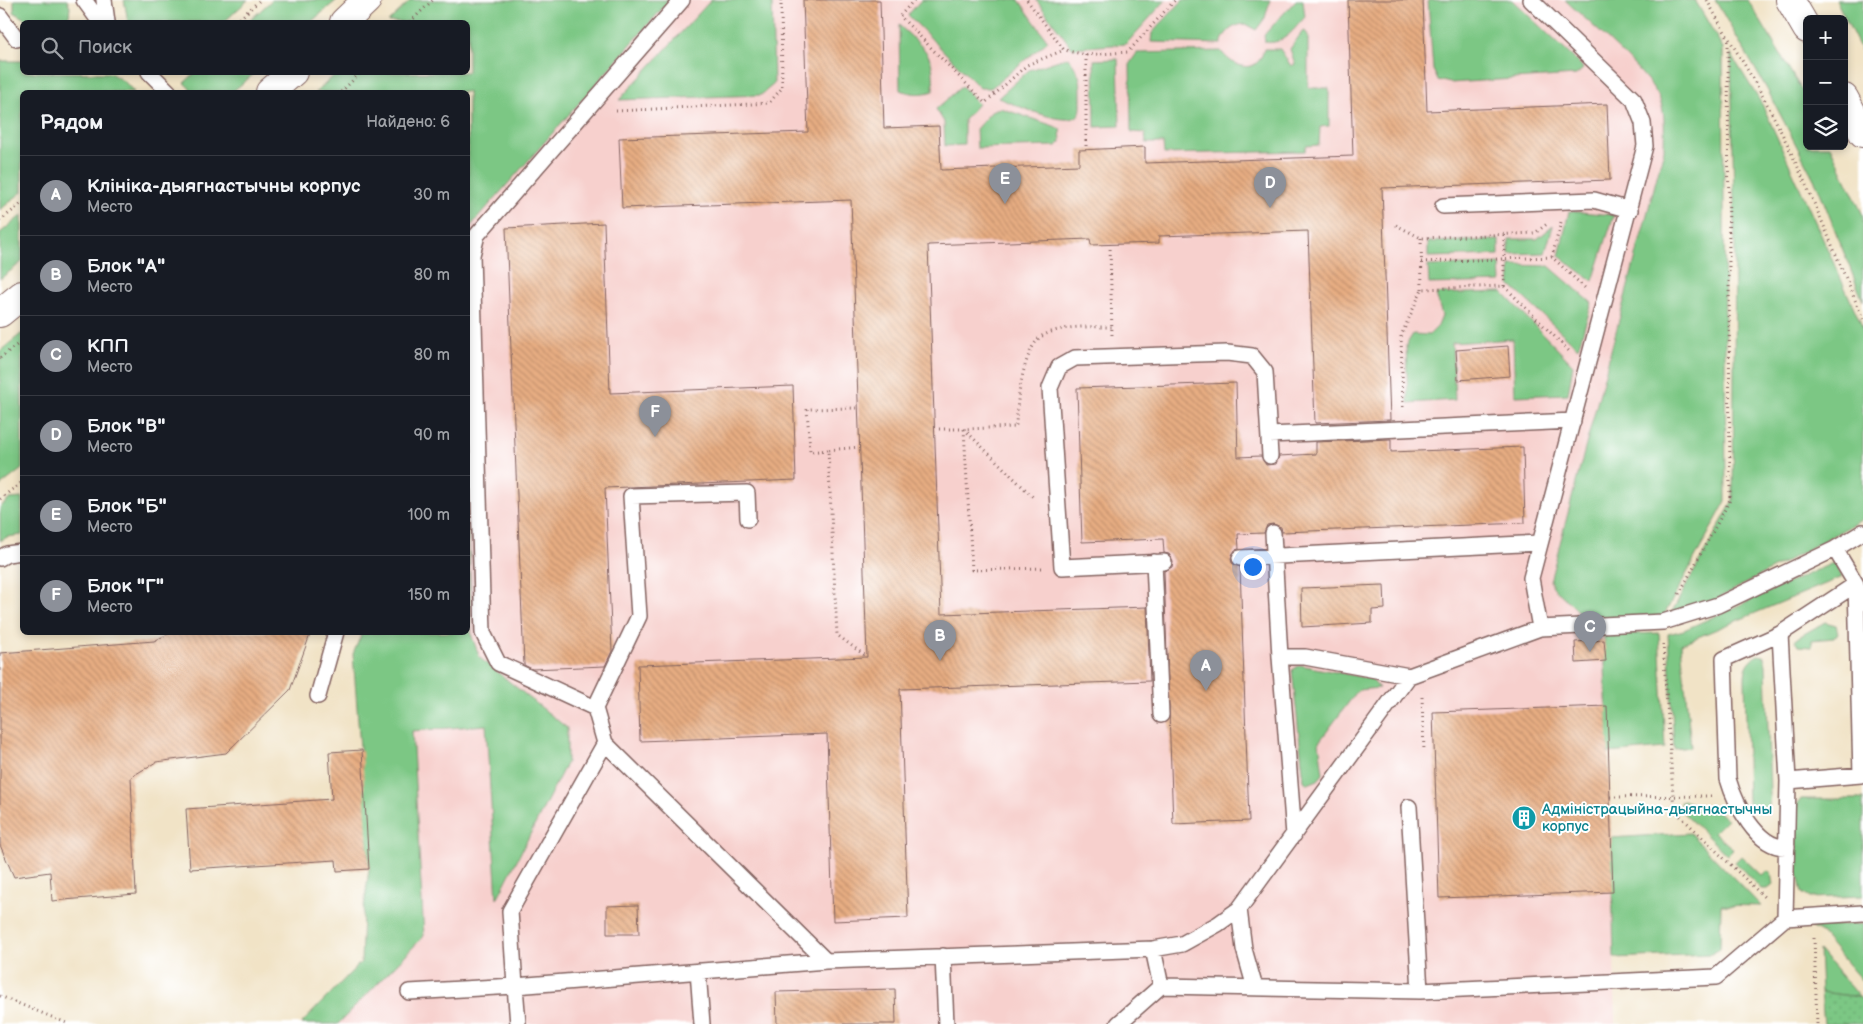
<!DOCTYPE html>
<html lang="ru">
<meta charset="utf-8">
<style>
:root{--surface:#171b24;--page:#242831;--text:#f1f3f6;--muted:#9ea1a6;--line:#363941;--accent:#8c9099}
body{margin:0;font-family:"Balsamiq Sans",sans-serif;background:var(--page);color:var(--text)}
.controls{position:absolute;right:15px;top:15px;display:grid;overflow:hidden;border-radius:8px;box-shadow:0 2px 8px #0003}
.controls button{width:45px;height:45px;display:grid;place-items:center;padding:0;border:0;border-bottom:1px solid var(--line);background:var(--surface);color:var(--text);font:25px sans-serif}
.you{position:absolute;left:1252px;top:566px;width:18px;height:18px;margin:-12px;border:4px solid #fff;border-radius:50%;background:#1a73e8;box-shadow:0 0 0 8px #1a73e833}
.badge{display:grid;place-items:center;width:32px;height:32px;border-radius:50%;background:var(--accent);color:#fff;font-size:16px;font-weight:700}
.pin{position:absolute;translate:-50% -41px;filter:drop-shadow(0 1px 2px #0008)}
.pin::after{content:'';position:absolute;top:26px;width:18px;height:15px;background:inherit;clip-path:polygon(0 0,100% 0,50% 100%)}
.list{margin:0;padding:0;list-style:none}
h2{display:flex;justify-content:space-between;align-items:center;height:65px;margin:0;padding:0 20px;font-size:21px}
h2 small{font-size:16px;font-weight:400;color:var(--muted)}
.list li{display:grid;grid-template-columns:32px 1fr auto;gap:15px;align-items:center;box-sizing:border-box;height:80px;padding:0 20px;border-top:1px solid var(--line)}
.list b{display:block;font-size:19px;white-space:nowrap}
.list p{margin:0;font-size:16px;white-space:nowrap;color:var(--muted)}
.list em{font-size:16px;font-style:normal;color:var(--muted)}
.icon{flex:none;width:28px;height:28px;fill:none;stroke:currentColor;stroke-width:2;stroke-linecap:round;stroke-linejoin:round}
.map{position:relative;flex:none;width:1863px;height:1024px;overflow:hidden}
.search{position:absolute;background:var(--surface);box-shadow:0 2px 8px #0003;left:20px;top:20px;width:450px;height:55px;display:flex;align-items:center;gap:12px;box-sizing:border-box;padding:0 18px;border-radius:8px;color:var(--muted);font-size:19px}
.panel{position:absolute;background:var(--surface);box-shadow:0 2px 8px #0003;left:20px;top:90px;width:450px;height:545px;border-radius:8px}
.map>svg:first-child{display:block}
</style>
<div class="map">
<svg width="1863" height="1024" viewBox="0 0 1863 1024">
<defs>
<pattern id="park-dots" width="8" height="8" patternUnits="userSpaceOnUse" patternTransform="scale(1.25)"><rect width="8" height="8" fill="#7cc784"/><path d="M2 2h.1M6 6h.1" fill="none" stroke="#6daa72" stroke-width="1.8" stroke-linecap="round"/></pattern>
<pattern id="building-back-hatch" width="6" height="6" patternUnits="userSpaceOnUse" patternTransform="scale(1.25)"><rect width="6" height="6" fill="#e7ad82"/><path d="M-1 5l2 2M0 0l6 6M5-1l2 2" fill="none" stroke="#bd8c6b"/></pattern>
</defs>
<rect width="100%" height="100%" fill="#fff"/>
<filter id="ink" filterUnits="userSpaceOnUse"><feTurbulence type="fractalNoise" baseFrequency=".02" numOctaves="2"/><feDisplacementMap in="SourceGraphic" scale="10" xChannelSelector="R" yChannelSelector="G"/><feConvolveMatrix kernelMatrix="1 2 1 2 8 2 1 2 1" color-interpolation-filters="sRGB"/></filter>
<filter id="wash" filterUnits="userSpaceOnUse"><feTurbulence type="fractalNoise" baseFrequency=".0096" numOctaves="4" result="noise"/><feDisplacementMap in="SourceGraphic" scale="20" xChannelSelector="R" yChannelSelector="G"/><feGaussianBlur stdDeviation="1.12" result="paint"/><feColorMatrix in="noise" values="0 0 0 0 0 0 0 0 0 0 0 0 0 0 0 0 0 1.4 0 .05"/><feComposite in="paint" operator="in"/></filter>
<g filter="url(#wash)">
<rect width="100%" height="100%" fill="#f1e3c6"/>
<!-- built -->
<path fill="#f7d0cd" d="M631 0H1639L1714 89 1604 625 1616 1024H338L424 935 406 633 468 632V179Z"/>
<!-- green -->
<path fill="#7cc784" stroke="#637358" d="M14 0H67L70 7 69 16C54 28 29 24 14 12Z
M124 0H248L224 22H128Z
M272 0H337L311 22H248Z
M411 0H670L468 229V92H316L337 73 468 72V22H388Z
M711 0H772L774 84 761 95 619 100Z
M921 0H1019L1048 41 991 88H980L908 15Z
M1036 0H1166L1126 44 1072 48Z
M1183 0H1270L1265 18 1256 30 1245 24C1233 25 1225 31 1221 44L1151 42 1152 33Z
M1296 0H1303L1305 17C1293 30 1284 45 1265 42L1264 35Z
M1428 0H1512L1581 65 1583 69 1576 75 1450 83 1438 80 1433 70Z
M1565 0H1695L1723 48 1726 501 1662 619 1588 620 1554 588 1550 581 1664 150C1664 134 1666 116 1660 100 1651 75 1587 21 1565 0Z
M1715 0H1748L1807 99V146H1830L1863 215V301L1818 187 1768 91Z
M1836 0H1863V54Z
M899 25C926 51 935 52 933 91 921 95 911 94 900 90Z
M1305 31 1308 35V88H1329V126L1320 127 1319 145 1306 146 1305 151 1164 154 1163 143H1146L1145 133 1131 132 1130 63 1137 53 1221 51C1233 68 1258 76 1264 49H1280L1291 66 1295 64 1290 49 1302 32Z
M1731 54 1763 106 1863 328V519L1719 598 1669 617 1733 501 1735 247Z
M1068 57C1081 76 1081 77 1081 100 1081 107 1082 113 1076 117 1062 126 1014 104 998 98L1029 70Z
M1118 59 1120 126 1095 127 1094 60Z
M0 61H22V72L110 73 125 82 134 92H22V192L0 210Z
M195 73V72L255 73 232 92H194L184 83Z
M962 86 978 104 964 120V145L945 146 944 122 936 109Z
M1000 108 1054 126 1060 129 1061 142 1056 146 977 148 976 129 993 110Z
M1569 211 1614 215 1593 281 1559 256Z
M22 215V262L0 279V233Z
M1553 226 1545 253 1509 254V239H1537Z
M1499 240V255L1428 257V242Z
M1500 264 1501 282 1429 284 1428 266Z
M1510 265 1549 266 1592 303 1578 348 1510 285Z
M1502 292 1573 365 1568 394 1515 396 1513 339 1452 343 1455 400 1408 403 1406 345 1413 334 1429 335 1438 326 1442 316 1436 294Z
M22 333V469L0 486V351Z
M22 498V535L7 537 0 541V507L10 499Z
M468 502 471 634 480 658 567 728V762L497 899 486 725 412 731 424 936 338 1024H301L361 962 363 915 369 869 353 654 362 633 468 632Z
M1835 562 1842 577 1681 644 1691 747 1674 749 1668 634 1684 630Z
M1825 622 1836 625 1838 633 1834 638 1812 640V647L1798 646 1795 641 1797 638Z
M1659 633 1665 748 1608 753 1604 635Z
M1758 655 1764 656 1766 665 1770 794 1769 806 1760 812 1749 809 1748 802 1745 679C1745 668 1748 661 1758 655Z
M1300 665 1371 679 1379 688 1358 690 1319 742 1323 774 1318 780 1308 784 1304 781 1292 670Z
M1801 799H1863V896L1810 898 1802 893 1797 870 1796 806Z
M1685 801 1697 805 1698 811H1717L1727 819 1714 832 1733 849 1727 855 1681 811 1680 802Z
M1690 833 1761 906 1721 905 1720 949 1711 954 1614 958 1611 838Z
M1741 856 1762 876 1768 871 1771 873 1773 885 1768 889H1761L1735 862Z
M1863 924V982L1821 933 1808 926Z
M1819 950 1859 997 1821 992Z"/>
<!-- park -->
<path fill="url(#park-dots)" stroke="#637358" d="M1821 992 1859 997 1863 1000V1024H1824Z"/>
<g id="blocks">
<!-- building -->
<path fill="url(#building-back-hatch)" d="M803 0H880L884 128 939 126 941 170 1079 165V150L1145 147V163L1353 156 1348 0H1423L1427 111 1607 104 1610 180 1382 188 1390 420 1315 423 1308 231 1159 236V243L1091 245 1090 239 928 245 941 614 1147 607 1150 681 900 689 908 918 833 921 827 734 640 741 638 665 867 657 851 200 622 208 619 138 808 132Z
M604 223 610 393 793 386 796 480 605 488 612 651 605 666 532 669 524 665 506 228Z
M1508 346 1510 376 1458 380 1456 350Z
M1236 383 1238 457 1261 456 1266 465 1276 464 1279 456 1316 454V442L1391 439V452L1523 447 1525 523 1282 532 1281 527 1273 524 1267 525 1264 533 1238 534 1239 549 1235 550 1231 558 1232 563 1240 567 1249 821 1173 824 1164 571 1172 567 1173 561 1169 554 1164 553 1163 539 1082 542 1077 388Z
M1384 585 1385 609 1372 610V623L1302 627 1301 588Z
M172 632H311L290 690 226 753 156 762 131 777 136 894 52 901 50 872 14 877 0 845V653L154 641Z
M1604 640 1606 661 1576 663 1575 642Z
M1607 706 1613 892 1439 898 1433 712Z
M362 750 369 869 337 871 336 860 190 869 186 809 332 799 329 752Z
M638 905 639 934H607V906Z
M895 989 896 1024H777L776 992Z"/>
</g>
</g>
<g filter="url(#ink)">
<use href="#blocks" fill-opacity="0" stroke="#846461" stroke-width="1"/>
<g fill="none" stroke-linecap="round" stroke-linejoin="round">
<defs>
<path id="service" d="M84 0 100 22
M104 0 107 22
M682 0 477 235 472 255 483 633 498 663 595 708 605 743 826 961 1153 949 1182 944 1218 924 1239 909 1409 676
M1531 0 1634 100 1643 123 1645 146 1531 578 1540 628
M0 16 17 39
M149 72 169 92
M1443 206 1594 200 1630 210
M1269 435 1573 421
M1273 533 1280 657H1305L1409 676 1540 628 1663 622 1718 605 1835 549 1863 532
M0 558 7 554 22 552
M1240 558 1540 543
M1154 562 1161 715
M1164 562 1062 567 1050 388 1059 367 1075 358 1227 353 1252 356 1265 372 1270 456
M1780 634 1724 659 1728 779C1735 803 1757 849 1787 847
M1280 657 1294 835
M318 696 336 632
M595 708 639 616 631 496 747 493 748 519
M1788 781 1861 775 1856 584 1835 549
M1409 807 1420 991
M1239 909 1244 949 1255 988
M1785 918 1788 781 1780 634 1856 584
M1153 949 1161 986 1420 991 1716 977 1785 918 1863 913
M943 956 946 1024
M698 971 702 1024
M409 992 515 986 510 911 605 743
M518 1024 515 986 826 961
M1118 1024 1161 986"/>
<path id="secondary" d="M1790 0 1807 29
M344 22 367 0
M270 92 293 72
M1844 98 1863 133
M0 313 22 295"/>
</defs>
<!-- service casing -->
<use href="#service" stroke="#846461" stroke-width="18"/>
<!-- secondary casing -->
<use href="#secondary" stroke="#846461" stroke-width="30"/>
<!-- path -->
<path stroke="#846461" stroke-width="3" stroke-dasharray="1 4" stroke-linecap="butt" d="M914 0 900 16 985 103 1027 65 1064 50
M1027 0 1064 50 1086 55 1128 52 1175 0
M1707 0C1726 36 1749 70 1768 106 1804 175 1833 248 1863 319
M236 22 260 0
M410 22 433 0
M1086 55V149
M341 92 361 72
M616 111 769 103 782 88 781 0
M0 221 22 203
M1396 225 1421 238 1535 233 1547 224
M1504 235V286
M1421 238 1422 289
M1110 244 1112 336
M1552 257 1561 222
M1421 262 1552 257 1585 288
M0 358 22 341
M1403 407 1401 336 1422 289 1504 286 1569 351
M934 429H964L1035 499
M860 447 828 450 837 635 867 657
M828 450 810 452 807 409 858 408
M0 499 22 482
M1042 568 972 570 964 429 1016 427C1016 407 1023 344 1044 335 1064 325 1090 327 1112 327
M1679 594 1730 500 1728 40
M1663 644 1674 810 1764 897
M1422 697 1424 751
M1610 797 1712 796
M1814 938 1817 1024
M0 996 69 1024"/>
<!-- service -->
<use href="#service" stroke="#fff" stroke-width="15"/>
<!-- secondary -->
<use href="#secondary" stroke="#fff" stroke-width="28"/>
</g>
</g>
<!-- icons -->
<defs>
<symbol id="building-disc" viewBox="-11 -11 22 22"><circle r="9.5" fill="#0f9aa8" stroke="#fff"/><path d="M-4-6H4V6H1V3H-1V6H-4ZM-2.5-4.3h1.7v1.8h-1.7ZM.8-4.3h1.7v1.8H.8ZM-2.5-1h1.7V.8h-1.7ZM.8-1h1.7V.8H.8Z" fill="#fff"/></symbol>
</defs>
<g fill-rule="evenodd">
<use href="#building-disc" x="1510" y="804" width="28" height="28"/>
</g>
<g text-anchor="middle" stroke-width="4" stroke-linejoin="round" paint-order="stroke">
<!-- culture labels -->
<g font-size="15" fill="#0d838f" stroke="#fff" text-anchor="start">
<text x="1542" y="814">Адміністрацыйна-дыягнастычны<tspan x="1542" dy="17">корпус</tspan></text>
</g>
</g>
</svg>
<div class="controls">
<button>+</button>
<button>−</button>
<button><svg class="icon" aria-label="layers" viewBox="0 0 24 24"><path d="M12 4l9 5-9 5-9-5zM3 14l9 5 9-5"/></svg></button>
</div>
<div class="you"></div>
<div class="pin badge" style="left:1206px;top:691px">A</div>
<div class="pin badge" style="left:940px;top:661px">B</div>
<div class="pin badge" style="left:1590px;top:652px">C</div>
<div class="pin badge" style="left:1270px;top:208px">D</div>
<div class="pin badge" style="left:1005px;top:204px">E</div>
<div class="pin badge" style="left:655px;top:437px">F</div>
<div class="search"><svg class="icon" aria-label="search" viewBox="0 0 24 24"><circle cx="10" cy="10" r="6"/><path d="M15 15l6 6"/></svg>Поиск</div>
<section class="panel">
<h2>Рядом<small>Найдено: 6</small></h2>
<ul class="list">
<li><span class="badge">A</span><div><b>Клініка-дыягнастычны корпус</b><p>Место</p></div><em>30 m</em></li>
<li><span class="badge">B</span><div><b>Блок &quot;А&quot;</b><p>Место</p></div><em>80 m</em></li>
<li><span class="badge">C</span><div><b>КПП</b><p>Место</p></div><em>80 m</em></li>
<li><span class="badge">D</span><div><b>Блок &quot;В&quot;</b><p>Место</p></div><em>90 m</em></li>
<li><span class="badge">E</span><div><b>Блок &quot;Б&quot;</b><p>Место</p></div><em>100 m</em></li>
<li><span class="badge">F</span><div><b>Блок &quot;Г&quot;</b><p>Место</p></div><em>150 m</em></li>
</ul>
</section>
</div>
